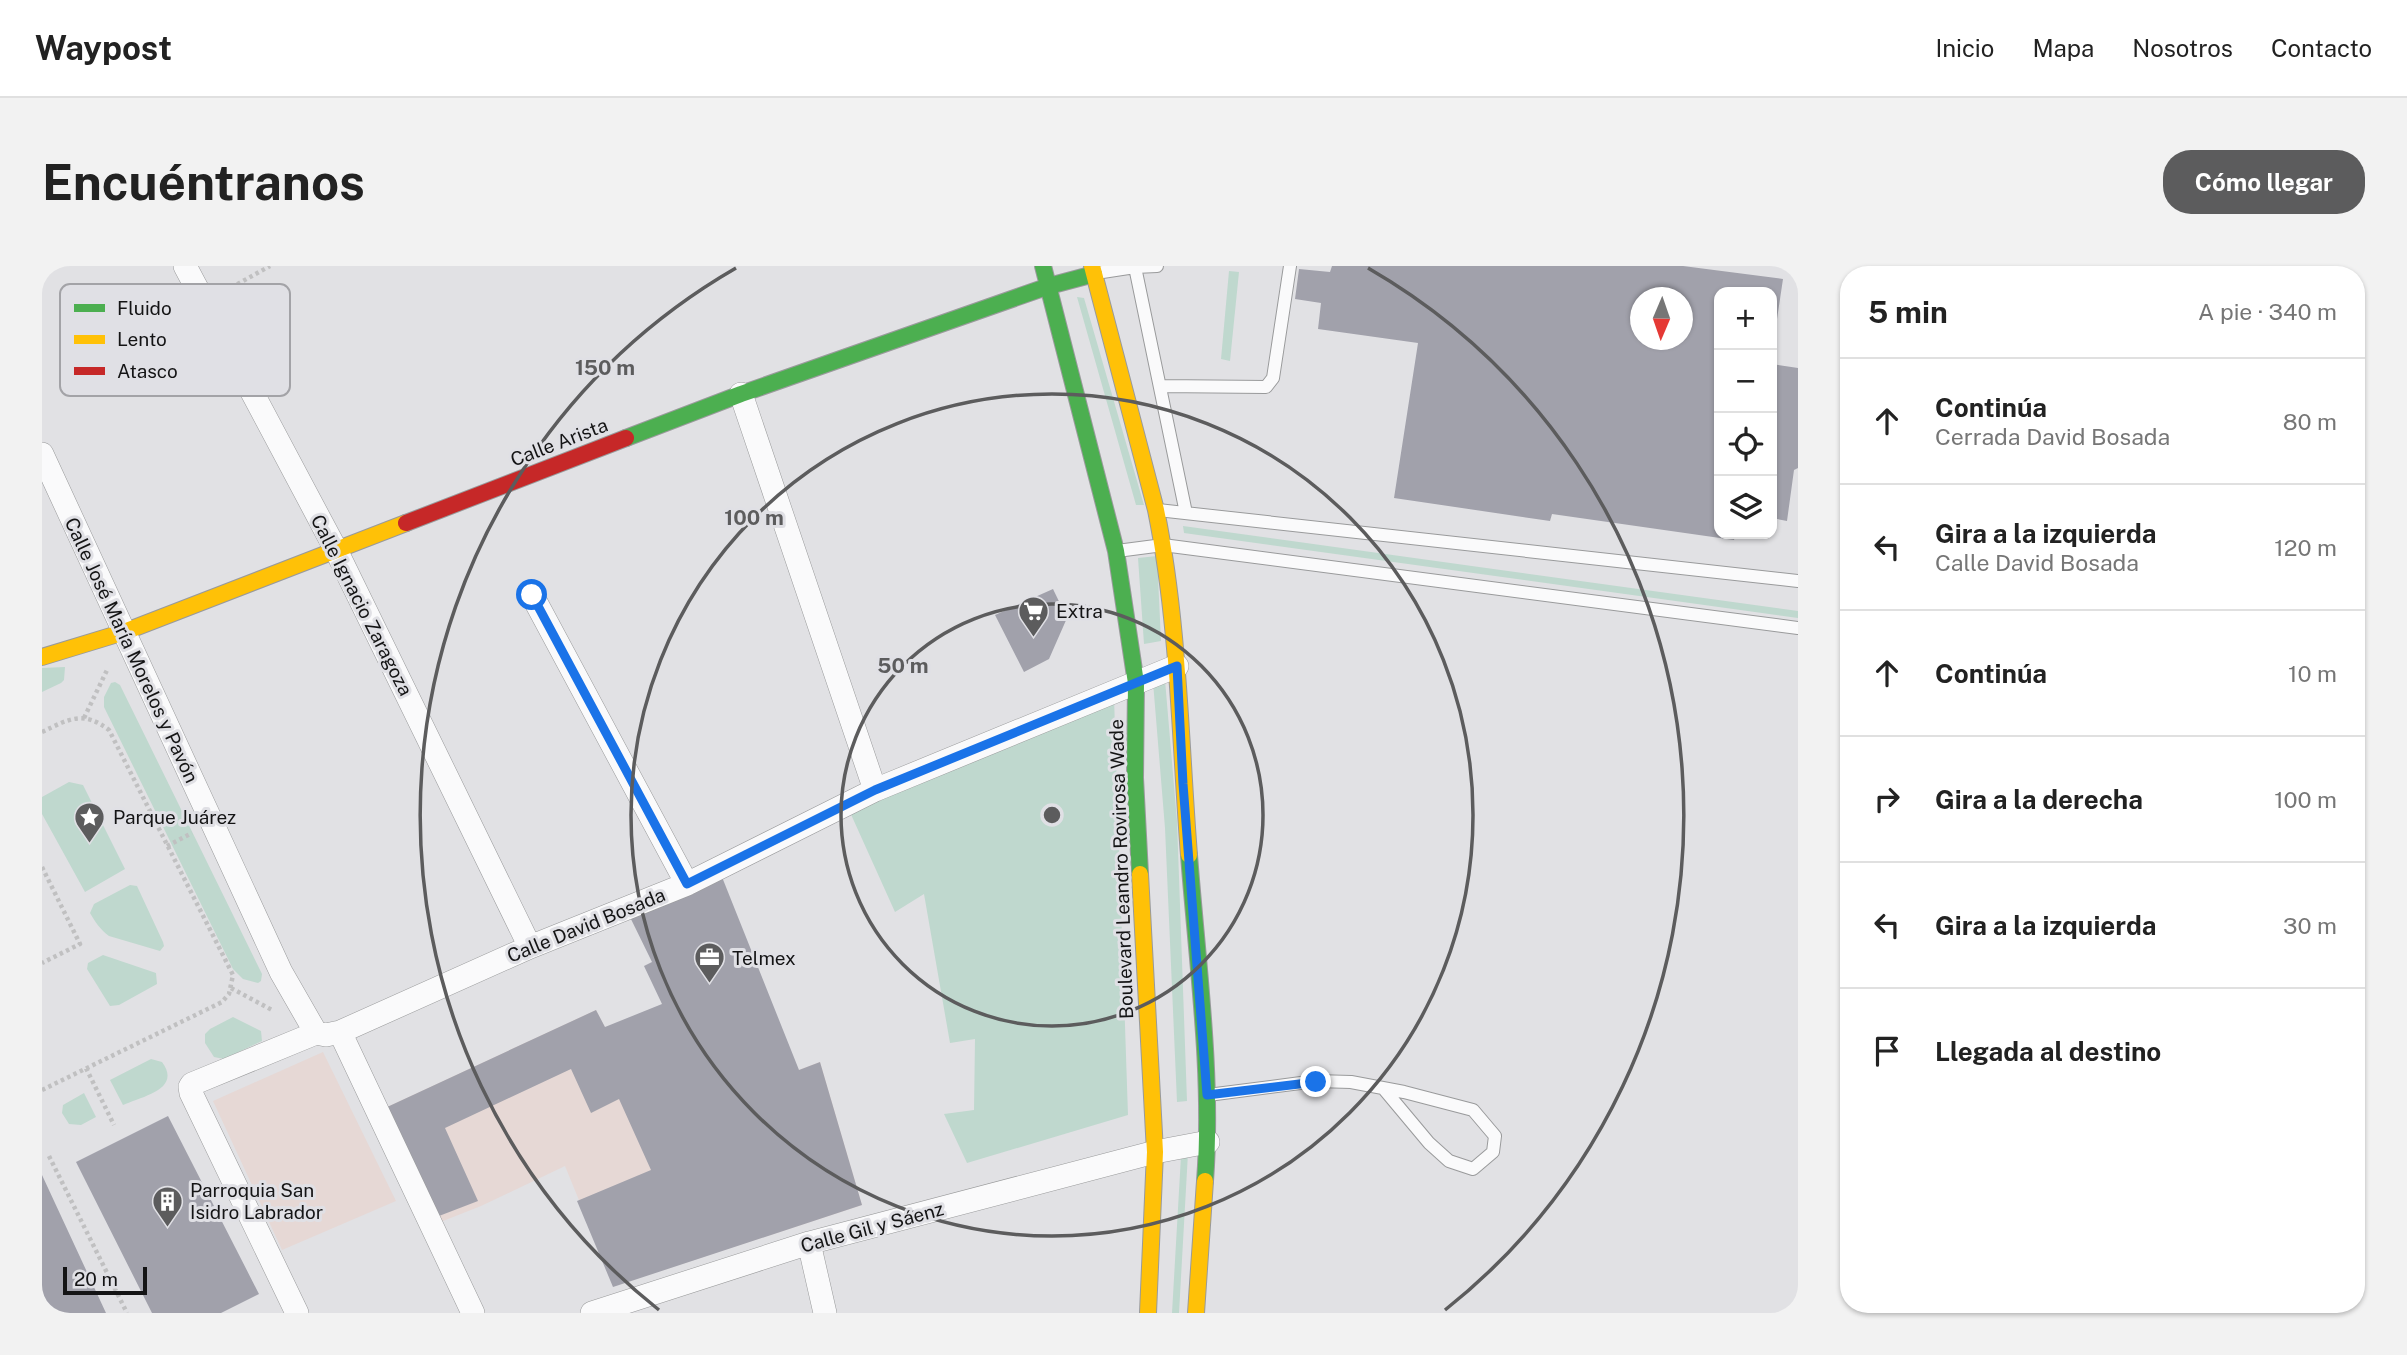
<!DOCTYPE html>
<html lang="es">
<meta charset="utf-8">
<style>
:root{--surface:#fff;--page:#f2f2f2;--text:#222;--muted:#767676;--line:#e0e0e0;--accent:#5c5c5d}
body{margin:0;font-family:"Public Sans",sans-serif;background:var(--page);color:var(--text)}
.controls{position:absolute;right:21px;top:21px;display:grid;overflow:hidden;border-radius:14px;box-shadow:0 2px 5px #0004}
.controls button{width:63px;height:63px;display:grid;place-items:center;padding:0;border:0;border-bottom:2px solid var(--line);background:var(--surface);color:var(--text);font:35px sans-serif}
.compass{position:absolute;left:1588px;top:21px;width:63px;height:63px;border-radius:50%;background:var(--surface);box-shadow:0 2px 5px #0004;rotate:182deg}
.scale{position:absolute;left:21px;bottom:18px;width:84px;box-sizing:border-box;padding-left:7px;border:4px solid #141415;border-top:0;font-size:19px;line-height:24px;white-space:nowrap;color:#141415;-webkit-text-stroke:5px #e0e0e5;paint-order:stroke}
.stop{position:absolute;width:21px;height:21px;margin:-16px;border:5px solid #1a73e8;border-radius:50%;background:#fff}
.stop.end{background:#1a73e8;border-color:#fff;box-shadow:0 2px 7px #0008}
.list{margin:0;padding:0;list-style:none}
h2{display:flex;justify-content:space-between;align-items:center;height:91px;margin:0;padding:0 28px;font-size:30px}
h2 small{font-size:23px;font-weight:400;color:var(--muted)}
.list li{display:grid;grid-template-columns:46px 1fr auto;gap:21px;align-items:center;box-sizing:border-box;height:126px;padding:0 28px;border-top:2px solid var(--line)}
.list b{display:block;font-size:26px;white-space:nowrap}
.list p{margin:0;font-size:23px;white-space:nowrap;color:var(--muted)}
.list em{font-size:23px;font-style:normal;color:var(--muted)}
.icon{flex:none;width:38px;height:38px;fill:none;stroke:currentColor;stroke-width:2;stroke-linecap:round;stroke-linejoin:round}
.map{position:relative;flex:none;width:1756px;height:1047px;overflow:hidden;border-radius:28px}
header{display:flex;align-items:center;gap:42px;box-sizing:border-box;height:98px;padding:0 35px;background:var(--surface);border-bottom:2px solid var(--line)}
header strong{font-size:33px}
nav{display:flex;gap:38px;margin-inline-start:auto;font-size:24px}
.intro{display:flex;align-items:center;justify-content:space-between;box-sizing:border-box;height:168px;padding:0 42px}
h1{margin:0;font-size:49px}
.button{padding:18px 32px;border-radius:28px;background:var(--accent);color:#fff;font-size:24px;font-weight:700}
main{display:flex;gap:42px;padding:0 42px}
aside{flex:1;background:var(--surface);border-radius:28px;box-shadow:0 2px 5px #0004}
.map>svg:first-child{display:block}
</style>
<header>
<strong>Waypost</strong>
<nav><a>Inicio</a><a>Mapa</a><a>Nosotros</a><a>Contacto</a></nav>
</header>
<div class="intro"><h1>Encuéntranos</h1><a class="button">Cómo llegar</a></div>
<main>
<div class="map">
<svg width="1756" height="1047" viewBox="0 0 1756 1047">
<rect width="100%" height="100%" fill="#e1e1e4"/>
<!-- education -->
<path fill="#e6d8d5" d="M554 744 612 858 778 796 820 939 572 1020 523 900 439 940 396 957 343 842Z
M281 786 354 935 240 984 171 835Z"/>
<!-- green -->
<path fill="#bfd8ce" d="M1187 5 1197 6 1188 95 1179 93Z
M1035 31 1042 32 1102 239H1094Z
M1141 260 1756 345V352L1142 267Z
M1115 290 1119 375 1102 378 1096 292Z
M23 401 22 414 19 417 0 426V402Z
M1123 414 1135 555 1145 835 1135 836 1123 562 1111 416Z
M73 416 78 419 220 708 219 715 216 717 201 713 191 703 62 441V431L69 417Z
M1072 432 1086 849 925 897 902 848 932 844 933 773 908 777 882 628 853 646 807 544Z
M27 516 41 519 83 603 43 626 0 548V531Z
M88 619 95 620 121 676 122 680 118 685 67 670C59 664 53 656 48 647L52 638Z
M61 689 114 707 115 718 77 739 68 740 45 703 46 697Z
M191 751 219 765 220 775 182 793 172 791 163 777V768L168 763Z
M109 793 120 796C140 823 101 830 81 839L68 814Z
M42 827 54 851 39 859 27 858 20 847 21 839Z
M1146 887 1137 1047H1130L1139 890Z"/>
<!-- building -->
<path fill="#a1a1ab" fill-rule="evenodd" d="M1290 0H1641L1741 13 1731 80 1730 26H1677V268H1694L1692 274 1510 248 1508 255 1352 232 1376 77 1276 63 1279 37 1253 33 1257 3 1288 6ZM1598 32H1640V74H1598Z
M1730 98 1756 102V202L1752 204 1745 255 1730 252Z
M1011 323 1025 352 1007 393 982 406 953 349Z
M678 606 757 804 778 796 820 939 571 1021 535 935 609 904 577 833 549 847 529 803 403 862 436 935 397 950 343 842 554 744 563 761 620 738 602 700 610 696 586 647Z
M126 850 217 1028 179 1047H110L34 896Z
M0 909 64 1047H0Z"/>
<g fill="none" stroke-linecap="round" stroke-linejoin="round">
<defs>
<path id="lane" d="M1093 1 1115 0
M1054 7 1093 1 1144 247
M1118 120 1224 121 1231 112 1248 0
M1116 244 1756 315
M1075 285 1121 279 1756 362
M1166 829 1274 815 1309 816 1362 826 1431 844 1453 870 1451 886 1431 903 1407 895 1387 877 1341 822"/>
<path id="street" d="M143 0 294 284 488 681
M699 128 833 524
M0 188 239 706 274 767
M490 329 645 618
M298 766 431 1047
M767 977 783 1047
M255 1047 149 827 148 821 150 818 274 767 284 769 298 766 488 681 645 618 833 524 1135 400
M550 1047 767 977 1113 886 1166 876"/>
<path id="fast" d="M1001 0 1074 285 1094 417 1093 512 1098 608
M584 172 699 128 1007 20 1052 8
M1147 589C1155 695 1171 809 1163 915"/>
<path id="slow" d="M1050 0 1114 244C1137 358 1138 474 1147 589
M0 391 82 366 364 257
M1098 608 1113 886 1106 1047
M1154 1047 1163 915"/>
<path id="jam" d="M364 257 584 172"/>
</defs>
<!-- lane casing -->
<use href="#lane" stroke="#999a9b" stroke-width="14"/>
<!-- street casing -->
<use href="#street" stroke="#999a9b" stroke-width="24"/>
<!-- fast casing -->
<use href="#fast" stroke="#999a9b" stroke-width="18"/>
<!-- slow casing -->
<use href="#slow" stroke="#999a9b" stroke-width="18"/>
<!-- jam casing -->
<use href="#jam" stroke="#999a9b" stroke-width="18"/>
<!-- path -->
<path stroke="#c0c0c1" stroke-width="4.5" stroke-dasharray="3.5 3.5" stroke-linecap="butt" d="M183 25 228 0
M42 452 66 402
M0 466C27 453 41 444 67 464L191 709 187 728 180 736 0 824
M125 580 150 567
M0 601 38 678 0 697
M189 722 230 744
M44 802 72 859
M7 890 85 1047"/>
<!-- lane -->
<use href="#lane" stroke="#fafafb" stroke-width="12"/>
<!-- street -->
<use href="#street" stroke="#fafafb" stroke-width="23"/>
<!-- fast -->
<use href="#fast" stroke="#4caf50" stroke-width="16"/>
<!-- slow -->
<use href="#slow" stroke="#ffc107" stroke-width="16"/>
<!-- jam -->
<use href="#jam" stroke="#c62828" stroke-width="16"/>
</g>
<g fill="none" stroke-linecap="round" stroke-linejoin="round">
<!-- route -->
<path stroke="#1a73e8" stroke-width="9" d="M490 329 645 618 833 524 1135 400 1141 518 1165 829 1274 816"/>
</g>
<!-- distance rings -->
<g fill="none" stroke="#5c5c5d" stroke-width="3.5">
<circle cx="1010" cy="549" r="211"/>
<circle cx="1010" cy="549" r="421"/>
<path d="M617 1044A632 632 0 0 1 694 2M1326 2A632 632 0 0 1 1403 1044"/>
</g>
<!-- icons -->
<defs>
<symbol id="supermarket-pin" viewBox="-11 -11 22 30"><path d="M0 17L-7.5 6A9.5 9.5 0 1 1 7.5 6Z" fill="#5c5c5d" stroke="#e0e0e5"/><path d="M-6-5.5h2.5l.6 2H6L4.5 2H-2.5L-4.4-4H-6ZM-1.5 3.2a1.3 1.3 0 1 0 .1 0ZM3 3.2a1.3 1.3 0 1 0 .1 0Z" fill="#fff"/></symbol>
<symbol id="sight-pin" viewBox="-11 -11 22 30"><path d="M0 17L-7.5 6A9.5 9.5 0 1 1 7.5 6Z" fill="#5c5c5d" stroke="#e0e0e5"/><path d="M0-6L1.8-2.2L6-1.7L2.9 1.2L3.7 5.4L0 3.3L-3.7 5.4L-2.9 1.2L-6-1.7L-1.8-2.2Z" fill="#fff"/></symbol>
<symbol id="office-pin" viewBox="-11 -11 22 30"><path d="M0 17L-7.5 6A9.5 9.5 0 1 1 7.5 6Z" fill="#5c5c5d" stroke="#e0e0e5"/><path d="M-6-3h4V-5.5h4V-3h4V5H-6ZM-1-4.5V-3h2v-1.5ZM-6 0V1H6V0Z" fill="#fff"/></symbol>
<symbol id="building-pin" viewBox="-11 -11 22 30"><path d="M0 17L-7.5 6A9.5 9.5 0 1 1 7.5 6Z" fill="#5c5c5d" stroke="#e0e0e5"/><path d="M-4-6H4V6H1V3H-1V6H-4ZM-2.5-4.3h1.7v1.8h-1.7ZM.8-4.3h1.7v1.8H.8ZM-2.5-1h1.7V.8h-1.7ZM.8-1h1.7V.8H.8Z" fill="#fff"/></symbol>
</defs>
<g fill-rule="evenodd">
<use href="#supermarket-pin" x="974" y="328" width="35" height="47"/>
<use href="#sight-pin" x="30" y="534" width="35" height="47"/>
<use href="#office-pin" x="650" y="674" width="35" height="47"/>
<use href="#building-pin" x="108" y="918" width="35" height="47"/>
</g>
<g text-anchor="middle" stroke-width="6" stroke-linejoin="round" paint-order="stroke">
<!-- street labels -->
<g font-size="19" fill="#141415" stroke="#e0e0e5">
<text transform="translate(517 176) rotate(-21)" y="7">Calle Arista</text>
<text transform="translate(320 339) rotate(63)" y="7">Calle Ignacio Zaragoza</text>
<text transform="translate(90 384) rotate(65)" y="7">Calle José María Morelos y Pavón</text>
<text transform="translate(1079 603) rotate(-92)" y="7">Boulevard Leandro Rovirosa Wade</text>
<text transform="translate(544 659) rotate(-22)" y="7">Calle David Bosada</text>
<text transform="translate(830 961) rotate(-15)" y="7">Calle Gil y Sáenz</text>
</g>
<!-- poi labels -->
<g font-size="19" fill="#141415" stroke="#e0e0e5" text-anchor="start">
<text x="1014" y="352">Extra</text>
<text x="71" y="558">Parque Juárez</text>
<text x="690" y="699">Telmex</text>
<text x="148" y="931">Parroquia San<tspan x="148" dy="22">Isidro Labrador</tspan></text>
</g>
</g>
<!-- legend -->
<rect x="18" y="18" width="230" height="112" rx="10" fill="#e0e0e5" stroke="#a3a3a7" stroke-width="2"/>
<rect x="32" y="38" width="31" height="8" fill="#4caf50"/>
<rect x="32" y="69" width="31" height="9" fill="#ffc107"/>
<rect x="32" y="101" width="31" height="8" fill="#c62828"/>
<g font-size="19" fill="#141415">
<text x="75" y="49">Fluido</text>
<text x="75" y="80">Lento</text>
<text x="75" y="112">Atasco</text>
</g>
<circle cx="1010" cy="549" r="10" fill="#5c5c5d" stroke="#e0e0e5" stroke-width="3.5"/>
<g font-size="21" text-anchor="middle" font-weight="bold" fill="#5c5c5d" stroke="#e0e0e5" stroke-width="6" stroke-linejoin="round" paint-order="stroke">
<text x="563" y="109">150 m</text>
<text x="712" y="259">100 m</text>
<text x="861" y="407">50 m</text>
</g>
</svg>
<div class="controls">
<button>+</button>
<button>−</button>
<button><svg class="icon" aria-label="locate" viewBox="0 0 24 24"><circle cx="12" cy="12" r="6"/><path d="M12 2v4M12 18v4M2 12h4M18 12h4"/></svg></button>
<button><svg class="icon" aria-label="layers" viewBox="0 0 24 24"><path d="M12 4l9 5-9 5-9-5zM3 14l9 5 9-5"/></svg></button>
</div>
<svg class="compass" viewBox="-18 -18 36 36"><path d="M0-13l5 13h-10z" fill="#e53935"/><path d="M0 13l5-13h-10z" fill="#767676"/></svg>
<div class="scale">20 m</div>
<div class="stop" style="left:490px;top:329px"></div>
<div class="stop end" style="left:1274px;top:816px"></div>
</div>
<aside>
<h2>5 min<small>A pie · 340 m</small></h2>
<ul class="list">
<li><svg class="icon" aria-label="ahead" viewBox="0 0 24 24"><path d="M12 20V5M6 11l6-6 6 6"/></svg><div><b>Continúa</b><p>Cerrada David Bosada</p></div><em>80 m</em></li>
<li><svg class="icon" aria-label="left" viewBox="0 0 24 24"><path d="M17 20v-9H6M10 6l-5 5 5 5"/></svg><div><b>Gira a la izquierda</b><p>Calle David Bosada</p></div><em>120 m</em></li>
<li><svg class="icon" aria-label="ahead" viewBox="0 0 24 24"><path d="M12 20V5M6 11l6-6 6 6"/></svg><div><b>Continúa</b></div><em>10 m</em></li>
<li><svg class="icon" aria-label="right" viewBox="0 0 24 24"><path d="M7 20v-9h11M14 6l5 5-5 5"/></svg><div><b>Gira a la derecha</b></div><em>100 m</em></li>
<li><svg class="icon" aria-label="left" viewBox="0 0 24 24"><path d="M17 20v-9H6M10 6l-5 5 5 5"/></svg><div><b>Gira a la izquierda</b></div><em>30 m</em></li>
<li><svg class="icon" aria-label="arrive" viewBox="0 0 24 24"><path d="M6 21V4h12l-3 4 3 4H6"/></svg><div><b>Llegada al destino</b></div></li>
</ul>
</aside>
</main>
